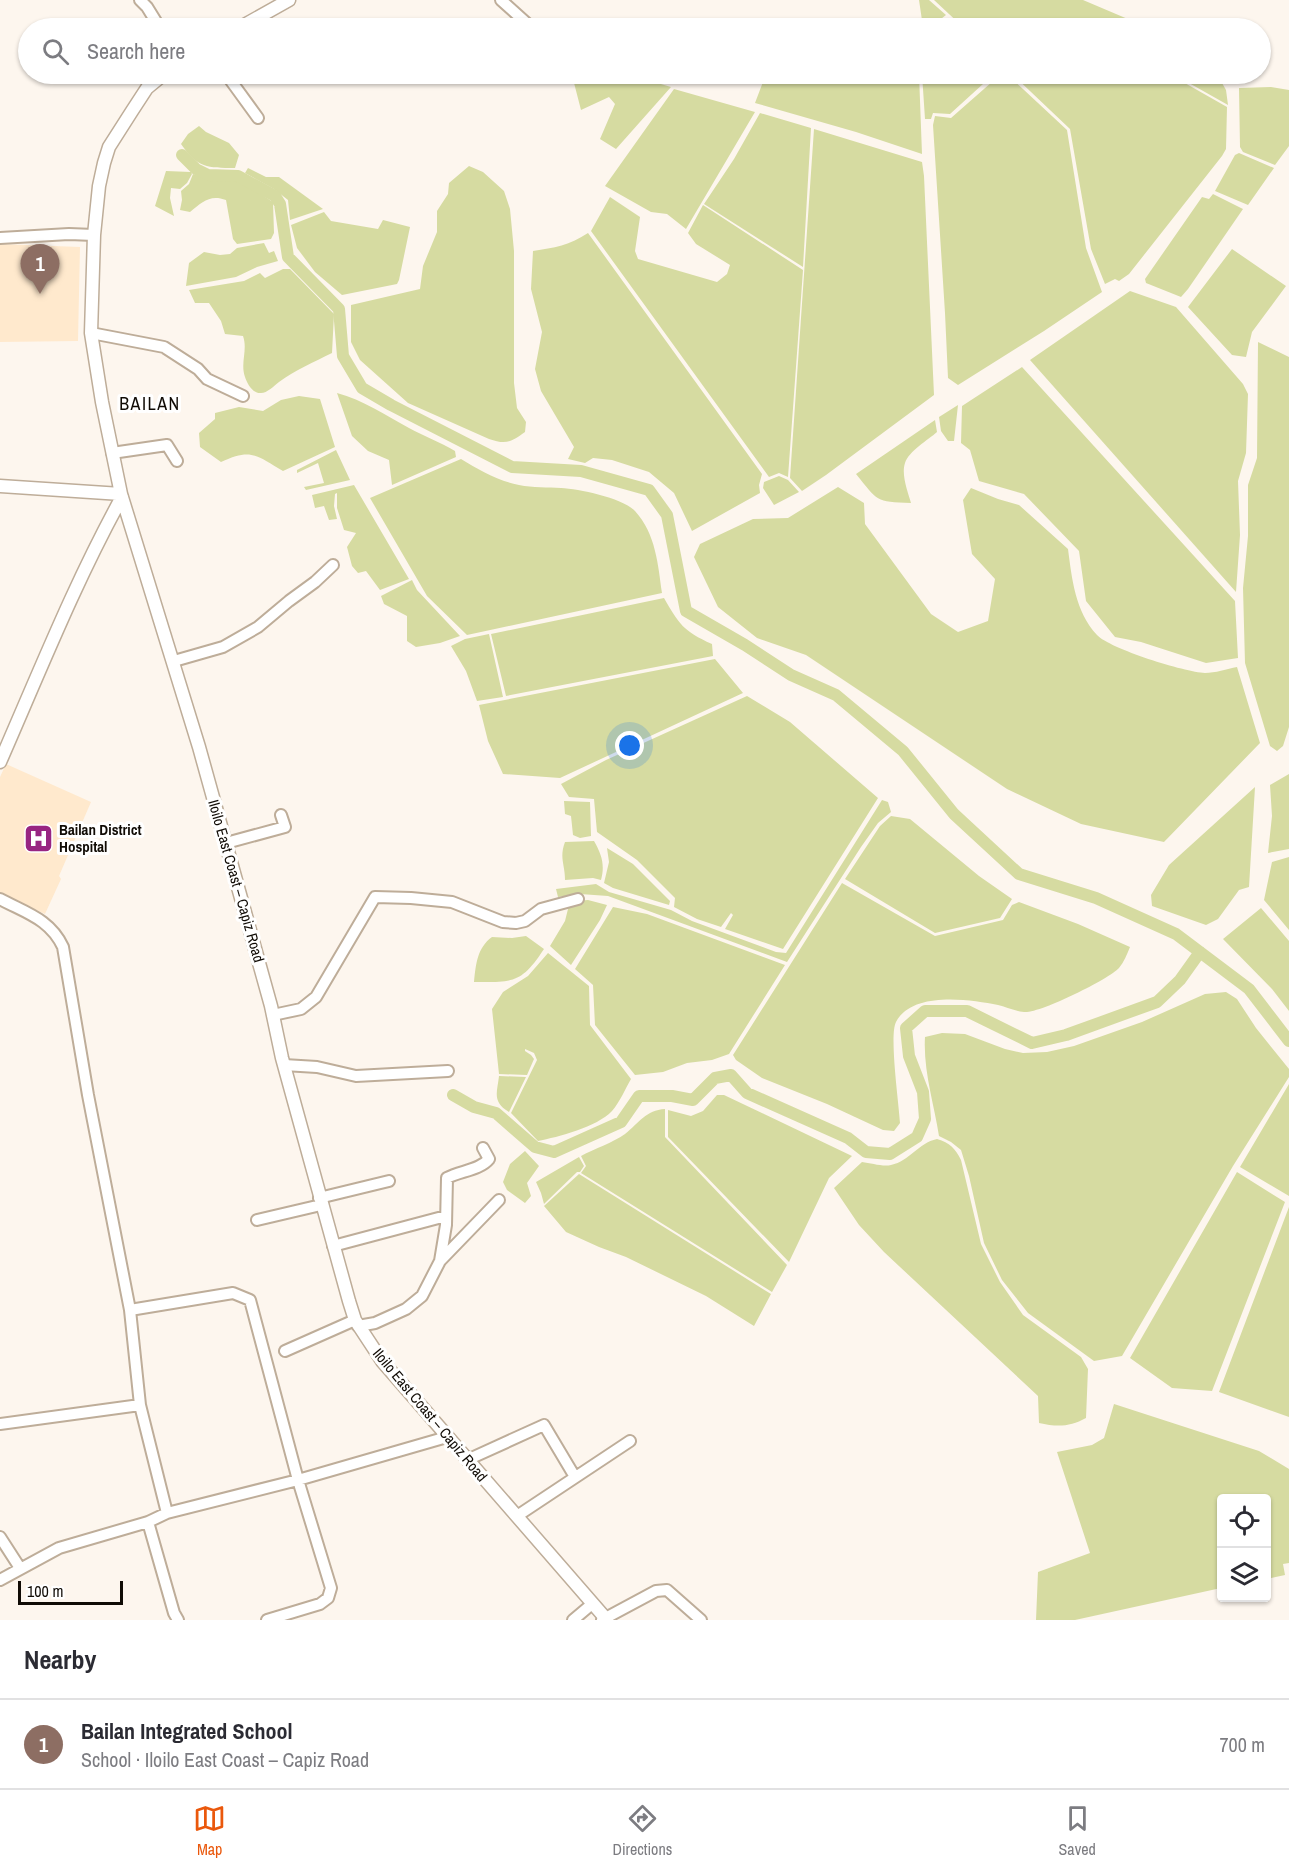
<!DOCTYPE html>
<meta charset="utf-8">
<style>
:root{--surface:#fff;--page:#f2f2f3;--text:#2b2b33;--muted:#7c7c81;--line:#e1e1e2;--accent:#ea580c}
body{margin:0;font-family:"Archivo Narrow",sans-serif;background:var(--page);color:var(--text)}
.controls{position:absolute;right:18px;bottom:18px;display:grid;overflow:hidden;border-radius:6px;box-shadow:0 2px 4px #0004}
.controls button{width:54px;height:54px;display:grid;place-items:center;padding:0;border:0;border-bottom:2px solid var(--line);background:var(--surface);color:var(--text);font:30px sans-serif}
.scale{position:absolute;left:18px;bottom:15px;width:105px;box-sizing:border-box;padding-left:6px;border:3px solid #100b05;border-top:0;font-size:16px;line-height:21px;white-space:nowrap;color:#100b05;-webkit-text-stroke:4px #fff;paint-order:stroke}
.you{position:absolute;left:630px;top:746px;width:21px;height:21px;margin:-15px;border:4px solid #fff;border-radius:50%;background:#1a73e8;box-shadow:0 0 0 9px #1a73e833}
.badge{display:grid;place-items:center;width:39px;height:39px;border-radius:50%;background:var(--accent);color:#fff;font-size:20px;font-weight:700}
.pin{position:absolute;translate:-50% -50px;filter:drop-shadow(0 2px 3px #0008)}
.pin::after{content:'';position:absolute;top:32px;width:21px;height:18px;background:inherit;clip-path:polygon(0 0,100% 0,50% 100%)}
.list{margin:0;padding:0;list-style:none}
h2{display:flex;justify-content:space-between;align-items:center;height:78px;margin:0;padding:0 24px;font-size:26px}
h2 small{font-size:20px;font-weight:400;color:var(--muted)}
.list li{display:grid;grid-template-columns:39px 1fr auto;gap:18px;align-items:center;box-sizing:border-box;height:90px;padding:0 24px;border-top:2px solid var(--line)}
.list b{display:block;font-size:22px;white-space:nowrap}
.list p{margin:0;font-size:20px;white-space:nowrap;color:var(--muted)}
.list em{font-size:20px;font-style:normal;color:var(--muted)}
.icon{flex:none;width:33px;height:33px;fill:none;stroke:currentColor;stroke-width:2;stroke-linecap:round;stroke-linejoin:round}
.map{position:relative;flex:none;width:1289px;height:1620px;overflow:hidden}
.search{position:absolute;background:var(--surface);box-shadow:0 2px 4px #0004;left:18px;right:18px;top:18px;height:66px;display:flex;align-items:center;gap:15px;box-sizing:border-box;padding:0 21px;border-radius:33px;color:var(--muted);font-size:22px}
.sheet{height:168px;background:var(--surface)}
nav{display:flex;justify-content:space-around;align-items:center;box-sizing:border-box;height:84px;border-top:2px solid var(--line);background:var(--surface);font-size:16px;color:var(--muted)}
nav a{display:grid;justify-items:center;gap:3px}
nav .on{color:var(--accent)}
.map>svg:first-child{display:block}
</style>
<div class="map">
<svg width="1289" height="1620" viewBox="0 0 1289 1620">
<rect width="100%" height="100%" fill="#fdf6ee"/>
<!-- built -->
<path fill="#ffe9cd" d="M0 244 80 247 78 341 0 342Z
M6 764 91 802 59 876 61 879 45 914 0 893V777Z"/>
<!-- water -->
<path fill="#d6dba1" d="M919 0H929L946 15 933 25 923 27Z
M934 0H1083L1149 28H964Z
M947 18 958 28H925L934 26Z
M583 74H627L671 87 616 149 600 139 615 104 609 97 581 110 573 79Z
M766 74H919L922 154 856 132 755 103Z
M922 74H994L950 114 933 113 931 119H925Z
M1001 74H1007L1067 130 1086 248 1102 292 1044 331 958 385 948 378 945 313 933 125 935 116 951 118Z
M1012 74H1169L1227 107 1226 149 1222 156 1129 274 1119 281 1115 279 1105 284 1091 249 1070 129Z
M1173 74H1217L1226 90 1228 105Z
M1271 87 1289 90V146L1275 165 1243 152 1240 147 1239 88Z
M674 89 755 112 686 229 667 214 651 212 605 186Z
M760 113 811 128 803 267 704 204 734 159Z
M199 126 206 132 229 143 239 155 235 168C207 168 198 168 181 144L188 134Z
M814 129 922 162 924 176 934 395 826 475 802 491 790 478Z
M1239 153 1274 168 1248 205 1215 191 1235 155Z
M469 166 483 172 504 191 510 209 514 251V383L517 408 526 422 525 432C511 442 506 445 489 439L408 403 360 360 351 342V305L420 289 423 266 437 232V211L448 194 449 183Z
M248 168 266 177H279L323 209 290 220 288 200 274 189 245 173Z
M166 171 191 172 192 174 187 183 180 189 171 188 170 198 174 216 155 206Z
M193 174 212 180H239L273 202 274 233 271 239 237 244 233 239 226 200C210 194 202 202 190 212L180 210 182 200 181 191 189 184Z
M1213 194 1243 209 1188 289 1181 297 1146 283 1145 279 1202 197 1209 199Z
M610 197 640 217 635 251 638 259 717 282 727 274 730 265 696 244 688 233 703 205 803 270 788 477 779 473 769 477 591 231Z
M324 212 331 221 378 229 383 220 410 227 399 280 397 284 342 295 315 272 297 248 291 225Z
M588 233 762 474 759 485 760 493 692 531 674 493 649 472 612 460 593 458 585 463 568 459 574 447 541 391 535 369 542 332 531 289 533 251C554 248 570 245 588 233Z
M264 243 269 253 274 251 278 261 257 267 236 277 186 286 189 263 204 252 220 255 230 254 237 248Z
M1232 249 1286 286 1252 332 1246 357 1232 355 1188 307Z
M283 269H290L334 314 332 353C314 362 295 370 279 382 274 386 266 394 260 393 252 393 247 383 245 377 240 363 248 350 243 336L225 334 221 321 209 303H195L189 290 244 281 260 273 265 278Z
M1130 291 1176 307 1243 384 1248 394 1246 453 1238 481 1240 535 1236 592 1030 360Z
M1258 342 1289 357V727L1283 746 1277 751 1270 746 1245 663 1243 588 1248 536V485L1257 458Z
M1022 367 1235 601 1238 658 1206 663 1141 642 1115 637 1086 601 1079 551 1024 494 979 481 970 450 961 443 962 406Z
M337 393C363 400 385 415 409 428 424 436 440 442 455 451L456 457 392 485 389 460 368 451 352 436Z
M299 396 320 399 335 447 283 471C256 455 251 448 221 462L200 447 199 433 215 419V413L239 407 263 411 281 400Z
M958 405 954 441H948L941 431 939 417Z
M935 420 937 432C928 440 909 451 905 463 901 475 908 492 911 503 875 502 878 501 856 474Z
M336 450 350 480 306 490 304 487 324 483 318 463 297 473V470Z
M461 459C479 470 498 481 519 485 533 488 548 487 561 488 579 489 623 498 635 511 656 534 658 565 662 593L467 635 427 596 370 498Z
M779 476 788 480 799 492 774 505 763 488 764 482Z
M354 485 409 579 380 590 366 571 358 573 352 566 347 547 356 533 344 530 337 508V493L335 494 334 506 337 519 329 520 324 506 315 508 312 495Z
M838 487 864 503 865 524 931 614 958 632 988 621 995 579 972 554 963 500 971 488 998 499 1019 505 1068 549C1072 579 1075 611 1097 635 1110 649 1185 672 1205 673 1215 673 1227 669 1237 667L1260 743 1164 842 1081 824 1007 789 806 655 757 638 718 607 694 557 700 544 753 519 788 518Z
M412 580 417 590 460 636 440 643 416 647 407 641V616L384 604 381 596Z
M664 598C679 624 683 631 712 644L713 656 506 696 491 634Z
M489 634 503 697 477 701 466 671 451 646 465 639Z
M715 659 743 693 560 778 503 774 488 741 479 705Z
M747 696 790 722 878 798 783 949 725 929 733 915 731 913 721 927 697 919 674 907 675 898 637 860 597 832 594 799 569 797 561 784 606 760Z
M1289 774V849L1268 853 1272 816 1270 785Z
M1255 787 1249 887 1239 890 1218 919 1206 925 1152 906 1151 895 1169 865Z
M882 800 888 802 891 812 878 823 861 847 787 962 608 896 580 894 558 897 556 889 596 884 609 892 671 910 692 921 776 952 786 953Z
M564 801 590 802 591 836 580 838 573 835 571 816 565 814Z
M891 816 910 819 979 876 1012 899 1000 918 935 933 845 879 880 826Z
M594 841C602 855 605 865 601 880L593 878 565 880C565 864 559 858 565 842Z
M607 848 633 864 670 901 669 905 613 888 604 883 609 862Z
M1289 857V930L1264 900 1272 862Z
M842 883 935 936 1003 920 1012 905 1019 902 1078 924 1130 947C1127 954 1124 962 1119 968 1109 979 1039 1014 1024 1012 1015 1011 1006 1007 998 1005 969 999 912 991 896 1022 889 1035 899 1104 900 1123L894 1131 883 1130 827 1104 762 1078 736 1060 733 1055Z
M588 900 607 905 600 920 571 965 550 946 565 921 569 905 576 901Z
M613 907 647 914 785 965 729 1054 712 1060 687 1063 663 1072 635 1075 595 1025 593 985 575 969Z
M1261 908 1289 941V1011L1272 989 1223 939Z
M526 936 544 949C521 984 513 982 474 982 476 964 477 948 492 937L512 938Z
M548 953 589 986 590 1025 631 1079C625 1089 620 1102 612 1111 597 1127 558 1137 538 1141L511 1113 537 1060 534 1053 525 1049V1051L531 1055 534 1059 527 1075 499 1074 492 1009 503 992 528 976Z
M1226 992 1237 999 1256 1028 1289 1069V1077L1233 1166 1122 1356 1094 1361 1028 1313 1002 1280 984 1243 969 1176 961 1150 951 1142 939 1136C934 1104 923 1070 925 1037L942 1033 965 1034 1005 1049 1023 1053 1047 1052 1074 1046 1142 1022 1205 994Z
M499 1076 526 1077 509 1112C492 1102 497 1093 499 1076Z
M1289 1084V1196L1240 1167Z
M717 1095H724L852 1156 829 1178 789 1262 668 1137V1110L691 1116 703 1111Z
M665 1109V1137L787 1265 772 1292 581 1173 586 1166 581 1156C594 1149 614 1142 625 1134 639 1123 646 1110 665 1109Z
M937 1139C950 1143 955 1148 961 1160L981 1244 1000 1282 1023 1315 1081 1357 1088 1369 1086 1418C1070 1427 1057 1427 1039 1423L1038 1396 884 1252 859 1225 834 1188 862 1162C871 1163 883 1167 891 1165 910 1161 918 1143 937 1139Z
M525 1151 539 1166 527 1183 531 1196 525 1203 507 1190 503 1182 510 1164Z
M579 1157 584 1166 580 1172H577L544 1204 541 1193 536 1182Z
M1237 1172 1285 1202 1212 1391 1172 1388 1130 1358Z
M579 1174 771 1294 754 1326 706 1296 626 1257 599 1247 566 1232 544 1206Z
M1289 1207V1417L1219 1392Z
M1114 1404 1259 1451 1289 1469V1563L1283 1564 1285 1575 1267 1579 1266 1498H1222L1221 1588 1075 1620H1036L1038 1572 1090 1553 1057 1452 1092 1445 1104 1438Z"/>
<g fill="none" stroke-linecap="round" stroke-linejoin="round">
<!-- river -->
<path stroke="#d6dba1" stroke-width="12" d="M182 155 196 169 208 175 238 176 275 196 280 204 288 257 339 309 343 356 362 388 391 405 512 467 581 471 649 490 667 515 686 611 745 645 791 675 836 695 903 751 954 814 1019 874 1096 898 1176 934 1249 989 1289 1041
M453 1095 474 1107 496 1113 535 1147 554 1152 621 1122 639 1096H672L693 1100 715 1078 731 1075 747 1093 848 1138 866 1152 890 1154 917 1137 925 1119 923 1092 909 1056 906 1028 925 1011H967L1032 1043 1066 1035 1157 1002 1180 980 1200 952"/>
<defs>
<path id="minor" d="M140 0 147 7 160 28
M501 0 532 28
M226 74 258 118
M0 238 69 234 94 235
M91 333 164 347 198 369 207 379 243 396
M112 453 167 445 177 461
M174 661 223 647 258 627 289 601 315 582 333 565
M226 843 285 827 281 815
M0 899C26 913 50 919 63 947L88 1095 130 1310 140 1405 167 1513 298 1480 447 1437
M273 1015 301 1009 316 997 375 897 411 898 452 902 503 922 516 923 525 921 541 909 578 899
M284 1065 317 1067 356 1076 448 1071
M319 1198 389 1181
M257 1220 321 1205
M333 1246 446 1216
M440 1261 446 1225 447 1178C460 1171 480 1170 489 1159L483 1148
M130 1310 233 1293 250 1300 298 1480 331 1588 328 1598 320 1604 267 1620
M358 1326 375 1323 406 1309 422 1296 440 1261 499 1200
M285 1351 355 1320
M0 1424 140 1405
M467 1460 544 1425 575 1477
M517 1516 630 1441
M148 1522 174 1613 178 1620
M0 1537 20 1568
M0 1580 59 1548 148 1522 167 1513
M573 1620 592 1604
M602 1620 656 1591 667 1590 701 1620"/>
<path id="major" d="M239 28 289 0
M164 74 147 88 132 111 109 147 104 163 99 186 94 235 91 333 102 402 121 494 199 747 271 1006 282 1058 349 1301 355 1320 382 1361 607 1620
M0 486 121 494
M0 762C39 673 75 582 122 497"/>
</defs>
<!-- minor casing -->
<use href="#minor" stroke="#bead99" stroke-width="14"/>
<!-- major casing -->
<use href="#major" stroke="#bead99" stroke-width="15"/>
<!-- minor -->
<use href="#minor" stroke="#fff" stroke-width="10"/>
<!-- major -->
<use href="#major" stroke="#fff" stroke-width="12"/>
</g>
<!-- icons -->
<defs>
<symbol id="hospital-square" viewBox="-11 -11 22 22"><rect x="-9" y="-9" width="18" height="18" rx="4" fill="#982582" stroke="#fff"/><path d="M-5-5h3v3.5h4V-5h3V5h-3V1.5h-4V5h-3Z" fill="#fff"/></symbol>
</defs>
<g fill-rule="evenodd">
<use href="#hospital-square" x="22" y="822" width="33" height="33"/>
</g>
<g text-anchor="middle" stroke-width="6" stroke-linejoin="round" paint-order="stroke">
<!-- poi labels -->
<g font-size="15" font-weight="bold" fill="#100b05" stroke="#fff" text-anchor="start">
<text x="59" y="835">Bailan District<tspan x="59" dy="17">Hospital</tspan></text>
</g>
<!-- street labels -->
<g font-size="15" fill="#100b05" stroke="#fff">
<text transform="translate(236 881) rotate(74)" y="5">Iloilo East Coast – Capiz Road</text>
<text transform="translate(430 1415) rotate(50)" y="5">Iloilo East Coast – Capiz Road</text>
</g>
<!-- quarter labels -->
<g font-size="18" letter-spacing="1.5" fill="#100b05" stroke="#fff">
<text x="150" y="410">BAILAN</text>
</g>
</g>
</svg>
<div class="controls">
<button><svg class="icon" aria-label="locate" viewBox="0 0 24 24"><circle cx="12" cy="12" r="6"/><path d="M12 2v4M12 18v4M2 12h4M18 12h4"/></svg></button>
<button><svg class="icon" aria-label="layers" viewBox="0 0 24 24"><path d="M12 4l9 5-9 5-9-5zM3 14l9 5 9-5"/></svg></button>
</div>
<div class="scale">100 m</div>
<div class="you"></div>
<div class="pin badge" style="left:40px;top:294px;background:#8d6e63">1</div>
<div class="search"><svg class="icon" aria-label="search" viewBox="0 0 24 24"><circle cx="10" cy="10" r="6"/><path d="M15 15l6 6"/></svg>Search here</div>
</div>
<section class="sheet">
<h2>Nearby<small></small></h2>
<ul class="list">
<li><span class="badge" style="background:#8d6e63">1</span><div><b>Bailan Integrated School</b><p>School · Iloilo East Coast – Capiz Road</p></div><em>700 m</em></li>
</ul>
</section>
<nav>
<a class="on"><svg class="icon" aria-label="map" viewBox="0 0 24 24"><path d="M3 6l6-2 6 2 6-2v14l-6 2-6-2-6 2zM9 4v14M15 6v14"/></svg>Map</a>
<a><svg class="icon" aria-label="directions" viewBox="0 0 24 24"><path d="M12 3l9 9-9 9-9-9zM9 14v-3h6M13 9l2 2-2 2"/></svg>Directions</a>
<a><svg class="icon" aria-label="saved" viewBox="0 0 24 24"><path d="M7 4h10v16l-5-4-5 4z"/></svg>Saved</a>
</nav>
